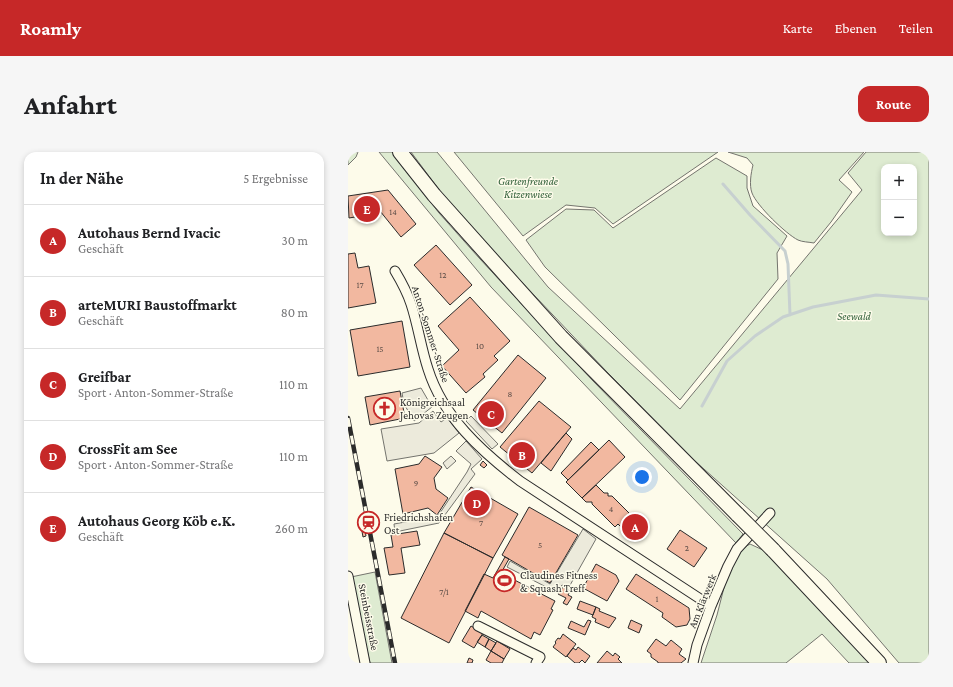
<!DOCTYPE html>
<html lang="de">
<meta charset="utf-8">
<style>
:root{--surface:#fff;--page:#f6f6f6;--text:#202124;--muted:#757577;--line:#e0e0e0;--accent:#c62828}
body{margin:0;font-family:"Crimson Pro",serif;background:var(--page);color:var(--text)}
.controls{position:absolute;right:12px;top:12px;display:grid;overflow:hidden;border-radius:8px;box-shadow:0 2px 6px #0003}
.controls button{width:36px;height:36px;display:grid;place-items:center;padding:0;border:0;border-bottom:1px solid var(--line);background:var(--surface);color:var(--text);font:20px sans-serif}
.you{position:absolute;left:294px;top:325px;width:14px;height:14px;margin:-10px;border:3px solid #fff;border-radius:50%;background:#1a73e8;box-shadow:0 0 0 6px #1a73e833}
.badge{display:grid;place-items:center;width:26px;height:26px;border-radius:50%;background:var(--accent);color:#fff;font-size:13px;font-weight:700}
.pin{position:absolute;translate:-50% -50%;border:2px solid #fff;box-shadow:0 1px 4px #0006}
.list{margin:0;padding:0;list-style:none}
h2{display:flex;justify-content:space-between;align-items:center;height:52px;margin:0;padding:0 16px;font-size:17px}
h2 small{font-size:13px;font-weight:400;color:var(--muted)}
.list li{display:grid;grid-template-columns:26px 1fr auto;gap:12px;align-items:center;box-sizing:border-box;height:72px;padding:0 16px;border-top:1px solid var(--line)}
.list b{display:block;font-size:15px;white-space:nowrap}
.list p{margin:0;font-size:13px;white-space:nowrap;color:var(--muted)}
.list em{font-size:13px;font-style:normal;color:var(--muted)}
.map{position:relative;flex:none;width:581px;height:511px;overflow:hidden;border-radius:12px}
header{display:flex;align-items:center;gap:24px;box-sizing:border-box;height:56px;padding:0 20px;background:var(--accent);color:#fff}
header strong{font-size:19px}
nav{display:flex;gap:22px;margin-inline-start:auto;font-size:14px}
.intro{display:flex;align-items:center;justify-content:space-between;box-sizing:border-box;height:96px;padding:0 24px}
h1{margin:0;font-size:28px}
.button{padding:10px 18px;border-radius:12px;background:var(--accent);color:#fff;font-size:14px;font-weight:700}
main{display:flex;gap:24px;padding:0 24px}
aside{flex:1;background:var(--surface);border-radius:12px;box-shadow:0 2px 6px #0003}
.map>svg:first-child{display:block}
</style>
<header>
<strong>Roamly</strong>
<nav><a>Karte</a><a>Ebenen</a><a>Teilen</a></nav>
</header>
<div class="intro"><h1>Anfahrt</h1><a class="button">Route</a></div>
<main>
<aside>
<h2>In der Nähe<small>5 Ergebnisse</small></h2>
<ul class="list">
<li><span class="badge">A</span><div><b>Autohaus Bernd Ivacic</b><p>Geschäft</p></div><em>30 m</em></li>
<li><span class="badge">B</span><div><b>arteMURI Baustoffmarkt</b><p>Geschäft</p></div><em>80 m</em></li>
<li><span class="badge">C</span><div><b>Greifbar</b><p>Sport · Anton-Sommer-Straße</p></div><em>110 m</em></li>
<li><span class="badge">D</span><div><b>CrossFit am See</b><p>Sport · Anton-Sommer-Straße</p></div><em>110 m</em></li>
<li><span class="badge">E</span><div><b>Autohaus Georg Köb e.K.</b><p>Geschäft</p></div><em>260 m</em></li>
</ul>
</aside>
<div class="map">
<svg width="581" height="511" viewBox="0 0 581 511">
<rect width="100%" height="100%" fill="#fdfbea"/>
<!-- green -->
<path fill="#deebd1" stroke="#74746e" fill-rule="evenodd" d="M0 0H10L8 5 0 13Z
M31 0H44L91 61 132 107 245 229 395 382 388 391 143 135Z
M63 0H89L200 135 332 257 514 38 500 21 518 0H581V511H551L479 427 347 309 259 220 168 124 95 43ZM536 15H566V81H536Z
M106 0H370L265 72 247 56 218 53 175 84Z
M380 0H516L491 28 504 40 483 70 466 91C461 90 454 90 450 88 438 82 409 54 404 41 401 33 403 21 405 13L399 6Z
M368 6 399 24V36L405 54 439 84 429 101 430 127 332 248 197 115 178 88 218 57 246 58 265 76Z
M402 392 417 399 525 511H501L474 482 438 511H353L369 463 380 420 392 398Z
M27 420 44 511H22L3 425Z"/>
<!-- parking -->
<path fill="#eceadb" stroke="#74746e" d="M73 236 84 255 66 269 56 252 54 241Z
M85 259 93 270 99 266 111 281 86 301 39 309 33 277 71 271Z
M123 264 150 292 144 297 118 269Z
M118 289 134 307 123 317 127 322 91 371 47 380 46 372 90 364 119 320 123 312 108 299Z
M103 304 108 309 99 317 95 311Z
M235 377 248 387 221 435 214 433 208 440 159 415 162 409 202 432Z"/>
<g fill="none" stroke-linecap="round" stroke-linejoin="round">
<!-- stream -->
<path stroke="#c7d0d0" stroke-width="3" d="M375 32 402 63 437 99 440 112 442 163
M354 254 379 209 407 184 435 165 465 155 528 143 581 147"/>
</g>
<!-- building -->
<path fill="#f2b8a0" stroke="#2b2b2b" d="M40 38 68 72 53 85 32 59 18 61 19 63 1 66 0 44Z
M88 93 124 133 102 153 66 113Z
M7 101 10 116 21 114 28 151 0 156V102Z
M122 145 162 189 146 204 150 208 135 222 137 225 118 241 94 214 111 198 90 174Z
M54 169 62 215 10 224 2 178Z
M170 203 198 226 154 281 125 258Z
M52 239 57 266 22 273 17 245Z
M191 249 223 275 184 321 152 295Z
M218 281 224 287 203 319 193 311Z
M261 288 277 305 234 346 218 330Z
M243 290 251 298 220 328 213 321Z
M77 304 94 315 86 326 88 337 100 346 89 363 80 356 55 362 47 317 71 312Z
M135 309 139 313 136 316 132 313Z
M248 333 256 341H260V344H264L283 363 286 361 297 373 283 385 270 372 267 375 244 352V350H238L234 346Z
M123 335 170 362 145 406 96 381Z
M181 355 230 383 202 431 154 403Z
M16 373 18 384 15 385 13 374Z
M332 378 359 396 346 415 319 397Z
M69 379 72 393 53 396 57 421 41 423 36 396 45 395 43 383Z
M96 381 145 406 101 491 53 466Z
M157 405 161 407 153 421 207 449 203 457 205 458 192 483 186 480 183 487 133 459 130 466 117 459 136 422 145 426Z
M248 412 268 423 271 429 259 449 235 436Z
M288 422 341 456 342 467 339 473 328 475 314 465 315 461 278 437Z
M215 435 222 439 220 443 224 445 219 453 215 451 218 446 210 442Z
M232 449 248 455 245 463 229 457Z
M248 455 252 457 251 459 268 466 261 476 247 470 248 467 244 465Z
M240 468 243 469 237 483 220 476 223 469 236 475Z
M283 468 294 473 291 481 280 476Z
M123 474 135 481 126 496 114 489Z
M215 482 228 492 218 505 205 495 208 491 207 490 210 486 212 487Z
M134 483 141 487 137 495 129 490Z
M141 487 148 491 143 499 137 495Z
M308 487 318 494 323 488 334 497 331 502 338 507 333 511H310V510L303 505V502L299 499Z
M149 489 162 497 156 507 143 499Z
M230 495 242 504 237 511 234 508 231 511H227L219 504 225 496 228 498Z
M143 499 156 507 154 511H143L138 508Z
M259 499 265 504 267 501 272 505 270 507 274 511H249Z
M121 506 125 508 124 511H119Z"/>
<g fill="none" stroke-linecap="round" stroke-linejoin="round">
<defs>
<path id="street" d="M47 119C53 129 59 140 63 152 70 173 73 196 80 217 95 265 133 299 172 329L363 454
M0 424 17 511
M130 474 192 505 188 511
M345 511 349 493 363 454 380 414 389 397 422 361"/>
<path id="primary" d="M52 0 86 43 213 185 390 363
M425 398 531 511"/>
</defs>
<!-- street casing -->
<use href="#street" stroke="#2b2b2b" stroke-width="11"/>
<!-- primary casing -->
<use href="#primary" stroke="#2b2b2b" stroke-width="16"/>
<!-- street -->
<use href="#street" stroke="#fdfbea" stroke-width="9"/>
<!-- primary -->
<use href="#primary" stroke="#fdfbea" stroke-width="14"/>
<defs>
<path id="rail" d="M0 266 47 511"/>
</defs>
<!-- rail casing -->
<use href="#rail" stroke="#2b2b2b" stroke-width="4.5"/>
<!-- rail -->
<use href="#rail" stroke="#fdfbea" stroke-width="3" stroke-dasharray="9" stroke-linecap="butt"/>
<defs>
<path id="primary-bridge" d="M390 363 425 398"/>
</defs>
<!-- primary-bridge casing -->
<use href="#primary-bridge" stroke="#2b2b2b" stroke-width="16" stroke-linecap="butt"/>
<!-- primary-bridge -->
<use href="#primary-bridge" stroke="#fdfbea" stroke-width="14"/>
</g>
<!-- icons -->
<defs>
<symbol id="church-ring" viewBox="-11 -11 22 22"><circle r="9.5" fill="#fdfbea" stroke="#c62828" stroke-width="1.5"/><path d="M-1.2-6h2.4v3.5h3.3v2.4h-3.3V6h-2.4V-.1h-3.3v-2.4h3.3Z" fill="#c62828"/></symbol>
<symbol id="station-ring" viewBox="-11 -11 22 22"><circle r="9.5" fill="#fdfbea" stroke="#c62828" stroke-width="1.5"/><path d="M-3-6H3Q5-6 5-4V2Q5 4 3 4L4.5 6H3L1.5 4h-3L-3 6H-4.5L-3 4Q-5 4-5 2V-4Q-5-6-3-6ZM-3.5-4v3h7v-3ZM-3.5 1v1.5H-2V1ZM2 1v1.5H3.5V1Z" fill="#c62828"/></symbol>
<symbol id="stadium-ring" viewBox="-11 -11 22 22"><circle r="9.5" fill="#fdfbea" stroke="#c62828" stroke-width="1.5"/><path d="M0-5a6.5 5 0 1 0 0 10a6.5 5 0 1 0 0-10ZM-3.5-1.8h7v3.6h-7Z" fill="#c62828"/></symbol>
</defs>
<g fill-rule="evenodd">
<use href="#church-ring" x="24" y="244" width="25" height="25"/>
<use href="#station-ring" x="8" y="358" width="25" height="25"/>
<use href="#stadium-ring" x="144" y="416" width="25" height="25"/>
</g>
<g text-anchor="middle" stroke-width="3" stroke-linejoin="round" paint-order="stroke">
<!-- number labels -->
<g font-size="9" fill="#5d4e48">
<text x="45" y="63">14</text>
<text x="95" y="126">12</text>
<text x="12" y="136">17</text>
<text x="132" y="197">10</text>
<text x="32" y="200">15</text>
<text x="162" y="245">8</text>
<text x="68" y="334">9</text>
<text x="263" y="360">4</text>
<text x="133" y="374">7</text>
<text x="192" y="396">5</text>
<text x="339" y="399">2</text>
<text x="96" y="443">7/1</text>
<text x="309" y="450">1</text>
</g>
<!-- park labels -->
<g font-size="11" font-style="italic" fill="#34623c" stroke="#fdfbea">
<text x="180" y="33">Gartenfreunde<tspan x="180" dy="13">Kitzenwiese</tspan></text>
<text x="506" y="168">Seewald</text>
</g>
<!-- street labels -->
<g font-size="11" fill="#2b2b2b" stroke="#fdfbea">
<text transform="translate(83 182) rotate(72)" y="4">Anton-Sommer-Straße</text>
<text transform="translate(354 449) rotate(-68)" y="4">Am Klärwerk</text>
<text transform="translate(21 465) rotate(79)" y="4">Steinbeisstraße</text>
</g>
<!-- poi labels -->
<g font-size="11" fill="#2b2b2b" stroke="#fdfbea" text-anchor="start">
<text x="52" y="254">Königreichsaal<tspan x="52" dy="13">Jehovas Zeugen</tspan></text>
<text x="36" y="369">Friedrichshafen<tspan x="36" dy="13">Ost</tspan></text>
<text x="172" y="427">Claudines Fitness<tspan x="172" dy="13">&amp; Squash Treff</tspan></text>
</g>
</g>
</svg>
<div class="controls">
<button>+</button>
<button>−</button>
</div>
<div class="you"></div>
<div class="pin badge" style="left:287px;top:375px">A</div>
<div class="pin badge" style="left:174px;top:303px">B</div>
<div class="pin badge" style="left:143px;top:262px">C</div>
<div class="pin badge" style="left:129px;top:351px">D</div>
<div class="pin badge" style="left:19px;top:57px">E</div>
</div>
</main>
